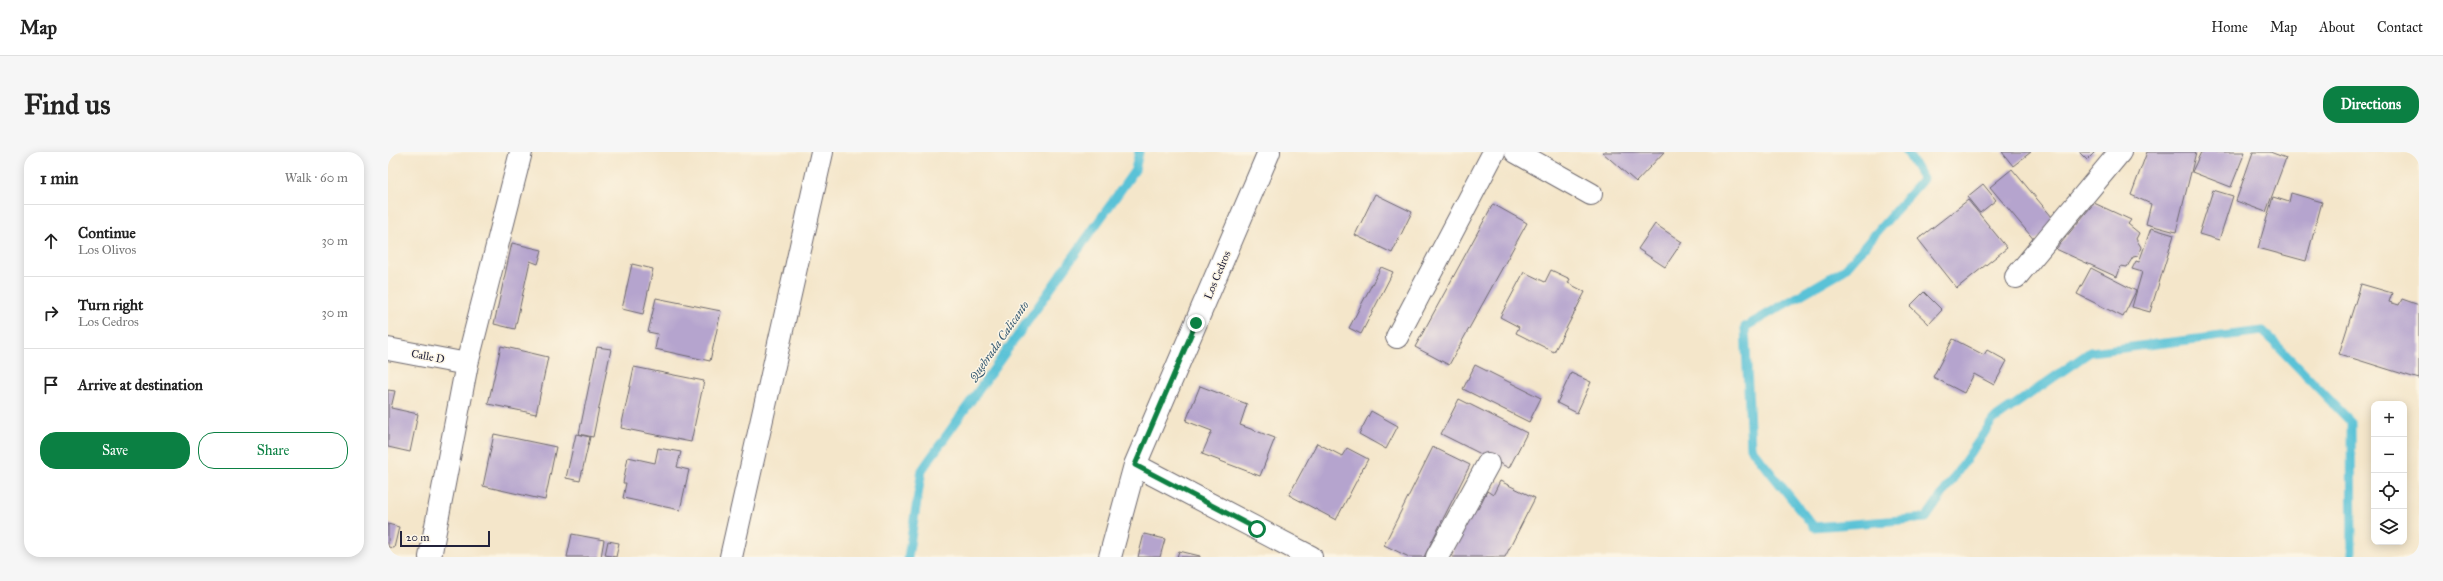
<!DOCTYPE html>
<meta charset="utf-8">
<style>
:root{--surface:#fff;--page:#f6f6f6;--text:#222;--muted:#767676;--line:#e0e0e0;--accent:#0b8043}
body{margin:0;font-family:"IM FELL Great Primer",serif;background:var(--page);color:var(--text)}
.controls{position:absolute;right:12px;bottom:12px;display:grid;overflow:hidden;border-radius:8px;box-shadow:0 2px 10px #0003}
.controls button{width:36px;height:36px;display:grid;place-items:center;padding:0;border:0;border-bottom:1px solid var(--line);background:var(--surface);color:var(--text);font:20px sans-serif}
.scale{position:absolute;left:12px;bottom:10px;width:90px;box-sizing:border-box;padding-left:4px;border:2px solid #22223b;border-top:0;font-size:11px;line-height:14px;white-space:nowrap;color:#22223b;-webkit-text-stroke:3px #fcf5e5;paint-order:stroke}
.stop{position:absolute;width:12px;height:12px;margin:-9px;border:3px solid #0b8043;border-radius:50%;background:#fff}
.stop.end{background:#0b8043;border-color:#fff;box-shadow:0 1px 4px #0008}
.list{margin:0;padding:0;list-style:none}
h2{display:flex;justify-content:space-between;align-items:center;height:52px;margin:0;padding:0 16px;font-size:17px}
h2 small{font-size:13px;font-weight:400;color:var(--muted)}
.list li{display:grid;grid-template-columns:26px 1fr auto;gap:12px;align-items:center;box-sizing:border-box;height:72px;padding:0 16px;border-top:1px solid var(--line)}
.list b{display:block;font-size:15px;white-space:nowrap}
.list p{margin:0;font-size:13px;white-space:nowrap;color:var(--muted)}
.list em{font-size:13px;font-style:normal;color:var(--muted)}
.actions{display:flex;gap:8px;padding:12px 16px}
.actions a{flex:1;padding:9px 0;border:1px solid var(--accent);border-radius:16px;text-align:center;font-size:14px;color:var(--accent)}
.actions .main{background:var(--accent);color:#fff}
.icon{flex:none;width:22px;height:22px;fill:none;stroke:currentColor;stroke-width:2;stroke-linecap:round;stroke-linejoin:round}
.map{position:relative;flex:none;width:2031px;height:405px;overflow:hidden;border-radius:16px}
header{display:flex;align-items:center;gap:24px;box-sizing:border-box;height:56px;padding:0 20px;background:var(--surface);border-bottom:1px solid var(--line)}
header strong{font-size:19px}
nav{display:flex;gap:22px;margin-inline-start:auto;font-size:14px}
.intro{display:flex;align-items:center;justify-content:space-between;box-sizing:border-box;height:96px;padding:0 24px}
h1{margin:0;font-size:28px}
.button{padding:10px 18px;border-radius:16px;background:var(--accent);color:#fff;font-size:14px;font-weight:700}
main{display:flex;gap:24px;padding:0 24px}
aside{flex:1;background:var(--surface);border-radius:16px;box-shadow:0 2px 10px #0003}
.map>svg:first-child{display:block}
</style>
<header>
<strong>Map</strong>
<nav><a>Home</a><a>Map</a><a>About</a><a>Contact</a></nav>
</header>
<div class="intro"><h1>Find us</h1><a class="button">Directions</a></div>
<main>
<aside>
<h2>1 min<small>Walk · 60 m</small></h2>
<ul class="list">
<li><svg class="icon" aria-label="ahead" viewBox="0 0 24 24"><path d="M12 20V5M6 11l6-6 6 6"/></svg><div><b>Continue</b><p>Los Olivos</p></div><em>30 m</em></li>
<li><svg class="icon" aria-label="right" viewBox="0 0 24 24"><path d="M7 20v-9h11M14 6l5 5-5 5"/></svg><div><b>Turn right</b><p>Los Cedros</p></div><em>30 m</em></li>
<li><svg class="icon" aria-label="arrive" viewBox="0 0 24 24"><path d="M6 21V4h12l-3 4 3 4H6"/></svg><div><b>Arrive at destination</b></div></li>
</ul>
<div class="actions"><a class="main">Save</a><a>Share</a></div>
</aside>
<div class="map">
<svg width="2031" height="405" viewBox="0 0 2031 405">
<rect width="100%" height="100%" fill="#fcf5e5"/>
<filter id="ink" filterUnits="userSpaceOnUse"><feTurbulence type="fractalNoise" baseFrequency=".025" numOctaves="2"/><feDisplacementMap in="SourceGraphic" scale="8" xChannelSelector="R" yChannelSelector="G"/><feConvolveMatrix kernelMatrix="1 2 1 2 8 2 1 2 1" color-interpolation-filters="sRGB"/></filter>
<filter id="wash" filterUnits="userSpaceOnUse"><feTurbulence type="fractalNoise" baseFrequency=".012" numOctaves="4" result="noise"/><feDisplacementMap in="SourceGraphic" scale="16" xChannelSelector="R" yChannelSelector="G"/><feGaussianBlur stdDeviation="0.9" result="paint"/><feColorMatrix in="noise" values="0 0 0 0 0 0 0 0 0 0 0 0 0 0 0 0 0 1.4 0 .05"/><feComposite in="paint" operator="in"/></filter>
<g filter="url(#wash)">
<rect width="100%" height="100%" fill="#f4e6ca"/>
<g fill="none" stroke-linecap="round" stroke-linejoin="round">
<!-- stream -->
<path stroke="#5ac2d7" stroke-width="9" d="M1519 0 1535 27 1456 118 1357 175 1363 296 1426 375 1538 366 1605 268 1702 200 1875 179 1963 270 1964 405
M520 405 534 318 747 18 751 0"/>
</g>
<g id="blocks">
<!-- building -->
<path fill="#b5a4ce" d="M1214 0H1276L1248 30Z
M1614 0H1643L1625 14Z
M1691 0H1707L1699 8Z
M1759 0H1808L1788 80 1758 72 1763 52 1743 43Z
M1813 0H1857L1843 35 1804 20Z
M1865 0H1882L1898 6 1878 60 1848 49Z
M1624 17 1669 71 1647 89 1602 35Z
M1595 32 1608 48 1592 61 1579 45Z
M1825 38 1845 44 1831 88 1811 82Z
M1903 41 1934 50 1918 109 1870 96 1885 45 1901 50Z
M987 42 1024 60 1004 101 967 83Z
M1580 48 1619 96 1569 136 1530 87Z
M1706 51 1743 68 1740 72 1751 81 1748 87 1753 95 1750 104 1745 105 1739 115 1733 114 1729 125 1668 97Z
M1105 52 1139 71 1061 213 1027 195Z
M1267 72 1294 90 1277 115 1250 97Z
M1763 76 1786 83 1762 160 1744 155 1754 120 1744 117 1748 109 1751 110Z
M124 91 154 98 150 112 142 109 127 177 106 172Z
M244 112 265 117 255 162 234 157Z
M993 115 1005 120 973 182 961 176Z
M1703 116 1748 139 1735 165 1689 142Z
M1163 118 1182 127 1180 131 1197 140 1166 200 1128 181 1131 175 1112 165 1136 120 1157 130Z
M1973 132 2004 141 2001 150 2011 153 2014 147 2031 153V227L1951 202Z
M1536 140 1554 158 1541 172 1522 154Z
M268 146 333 159 322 209 267 197 270 182 260 180Z
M1565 187 1596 203 1599 198 1619 209 1606 233 1586 222 1576 241 1545 225Z
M113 194 160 205 148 262 100 252Z
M209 195 223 197 205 285 191 282Z
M1087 213 1153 246 1141 270 1075 237Z
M246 215 316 229 303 290 233 276Z
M1183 221 1203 230 1189 261 1169 251Z
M812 234 859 252 852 273 887 286 872 324 814 302 824 279 798 269Z
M0 238 7 239 3 256 30 262 22 300 0 295Z
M1071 247 1139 281 1121 316 1053 282Z
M983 259 1010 274 998 297 971 282Z
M106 282 168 295 157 348 95 334Z
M188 282 202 285 192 329 178 326Z
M929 291 954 304 959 296 980 307 948 368 901 343Z
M1045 295 1082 313 1036 405H1021L996 393Z
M270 296 293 300 289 315 301 318 292 358 235 346 238 331H235L240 305 267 311Z
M1112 329 1147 346 1117 405H1064L1066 400 1064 399 1085 355 1090 357 1099 339 1105 343Z
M0 372 11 375 6 396 0 395Z
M184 382 216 388 213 405H179Z
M756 382 777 387 772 405H750Z
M220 389 231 391 228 405 217 403Z
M791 399 812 404V405H789Z"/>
</g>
</g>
<g filter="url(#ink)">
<use href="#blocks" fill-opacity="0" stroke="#6c676d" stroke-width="1"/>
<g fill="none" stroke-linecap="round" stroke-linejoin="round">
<defs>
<path id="minor" d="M1128 0 1203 42
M1628 125 1732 0
M1009 185 1106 0
M0 197 79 212
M747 313 923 405
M42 405 79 212 133 0
M343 405 434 0
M722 405 747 313 881 0
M1049 405 1100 312"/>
</defs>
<!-- minor casing -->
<use href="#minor" stroke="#6c676d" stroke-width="24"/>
<!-- minor -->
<use href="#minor" stroke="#fff" stroke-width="22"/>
</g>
</g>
<g fill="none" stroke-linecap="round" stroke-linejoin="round" filter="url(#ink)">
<!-- route -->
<path stroke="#0b8043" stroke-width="5" d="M808 171 747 313 869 377"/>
</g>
<g text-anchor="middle" stroke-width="3" stroke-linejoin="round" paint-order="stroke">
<!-- street labels -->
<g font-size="11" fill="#22223b" stroke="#fcf5e5">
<text transform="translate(829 123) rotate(-67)" y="4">Los Cedros</text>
<text transform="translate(40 204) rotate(11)" y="4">Calle D</text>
</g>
<!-- water labels -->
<g font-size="12" font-style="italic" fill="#365a72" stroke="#fcf5e5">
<text transform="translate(611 189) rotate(-55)" y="4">Quebrada Calicanto</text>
</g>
</g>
</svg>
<div class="controls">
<button>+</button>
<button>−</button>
<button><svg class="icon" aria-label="locate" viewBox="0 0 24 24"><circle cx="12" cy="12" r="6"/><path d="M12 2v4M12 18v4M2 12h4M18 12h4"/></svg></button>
<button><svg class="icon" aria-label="layers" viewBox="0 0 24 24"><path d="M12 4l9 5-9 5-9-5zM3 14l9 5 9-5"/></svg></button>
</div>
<div class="scale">20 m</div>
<div class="stop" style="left:869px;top:377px"></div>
<div class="stop end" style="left:808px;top:171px"></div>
</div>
</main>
